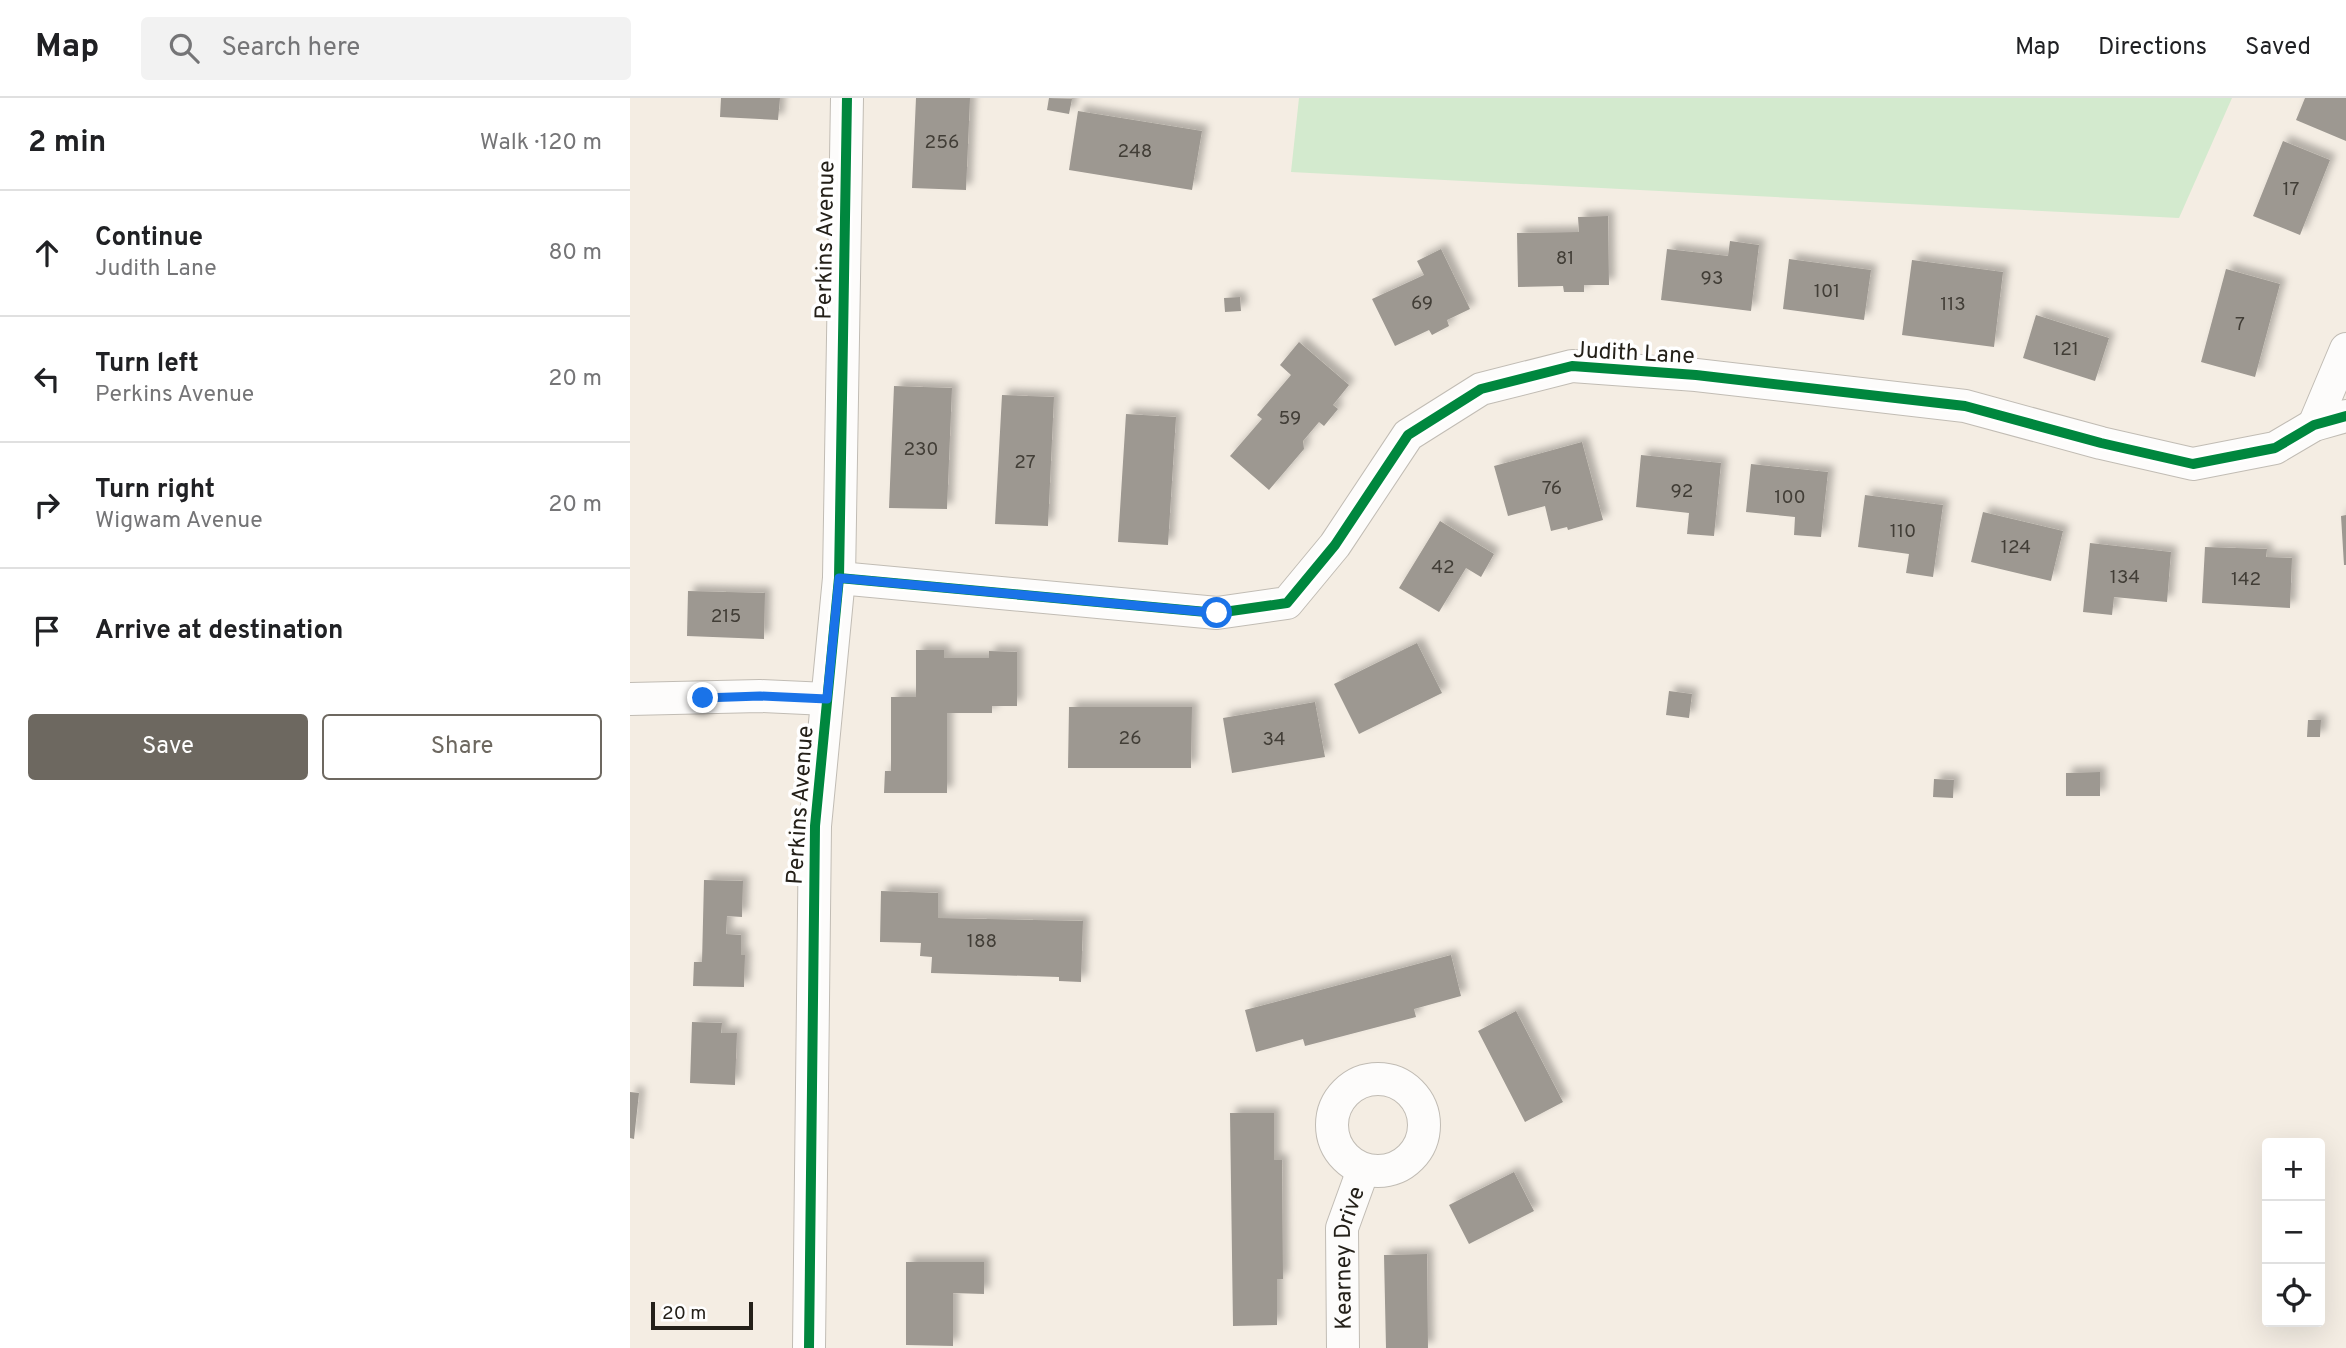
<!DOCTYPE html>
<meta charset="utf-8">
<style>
:root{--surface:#fff;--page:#f2f2f2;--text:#202124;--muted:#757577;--line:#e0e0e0;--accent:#6d6860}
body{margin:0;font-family:Overpass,sans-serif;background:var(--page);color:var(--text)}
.controls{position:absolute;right:21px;bottom:21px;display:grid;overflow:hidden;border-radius:7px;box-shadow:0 7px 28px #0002}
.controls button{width:63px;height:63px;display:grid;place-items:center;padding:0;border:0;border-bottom:2px solid var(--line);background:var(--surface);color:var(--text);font:35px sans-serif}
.scale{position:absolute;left:21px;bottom:18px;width:102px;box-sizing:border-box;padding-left:7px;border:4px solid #242019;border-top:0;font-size:19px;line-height:24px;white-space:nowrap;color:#242019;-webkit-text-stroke:5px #fff;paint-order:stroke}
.stop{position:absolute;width:21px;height:21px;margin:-16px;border:5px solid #1a73e8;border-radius:50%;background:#fff}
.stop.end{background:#1a73e8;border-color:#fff;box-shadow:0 2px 7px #0008}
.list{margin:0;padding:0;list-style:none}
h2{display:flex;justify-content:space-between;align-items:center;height:91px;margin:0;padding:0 28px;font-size:30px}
h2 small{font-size:23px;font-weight:400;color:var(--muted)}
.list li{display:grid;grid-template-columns:46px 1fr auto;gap:21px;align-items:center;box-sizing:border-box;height:126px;padding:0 28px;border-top:2px solid var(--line)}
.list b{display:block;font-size:26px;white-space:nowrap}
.list p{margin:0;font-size:23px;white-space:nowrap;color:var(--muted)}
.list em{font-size:23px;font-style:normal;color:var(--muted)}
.actions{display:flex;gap:14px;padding:21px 28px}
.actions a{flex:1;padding:16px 0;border:2px solid var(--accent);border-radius:7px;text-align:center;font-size:24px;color:var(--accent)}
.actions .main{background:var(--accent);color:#fff}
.icon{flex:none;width:38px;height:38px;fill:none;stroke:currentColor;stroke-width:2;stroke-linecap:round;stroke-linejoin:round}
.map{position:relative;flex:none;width:1716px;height:1250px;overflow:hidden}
header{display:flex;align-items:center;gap:42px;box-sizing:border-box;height:98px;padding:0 35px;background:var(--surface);border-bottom:2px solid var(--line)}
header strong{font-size:33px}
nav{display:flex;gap:38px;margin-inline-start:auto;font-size:24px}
.search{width:490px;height:63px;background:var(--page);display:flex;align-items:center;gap:18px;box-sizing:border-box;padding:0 24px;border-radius:7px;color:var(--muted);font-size:26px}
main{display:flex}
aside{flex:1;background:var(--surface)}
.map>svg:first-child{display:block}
</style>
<header>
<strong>Map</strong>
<div class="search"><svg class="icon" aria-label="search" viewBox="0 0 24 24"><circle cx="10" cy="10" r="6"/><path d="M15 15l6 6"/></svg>Search here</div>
<nav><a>Map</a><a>Directions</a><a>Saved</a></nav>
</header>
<main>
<aside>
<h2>2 min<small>Walk · 120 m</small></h2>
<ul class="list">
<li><svg class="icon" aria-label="ahead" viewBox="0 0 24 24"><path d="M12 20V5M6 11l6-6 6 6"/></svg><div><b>Continue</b><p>Judith Lane</p></div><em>80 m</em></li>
<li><svg class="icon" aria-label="left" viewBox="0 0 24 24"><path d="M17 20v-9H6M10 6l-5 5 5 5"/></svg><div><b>Turn left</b><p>Perkins Avenue</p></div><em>20 m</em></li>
<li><svg class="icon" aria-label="right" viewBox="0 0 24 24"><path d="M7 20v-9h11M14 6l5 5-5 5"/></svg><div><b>Turn right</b><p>Wigwam Avenue</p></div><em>20 m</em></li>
<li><svg class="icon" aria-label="arrive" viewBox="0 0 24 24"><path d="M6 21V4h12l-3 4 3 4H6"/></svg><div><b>Arrive at destination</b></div></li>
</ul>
<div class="actions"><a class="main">Save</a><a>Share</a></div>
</aside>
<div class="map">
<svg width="1716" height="1250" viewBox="0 0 1716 1250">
<defs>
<filter id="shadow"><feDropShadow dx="6" dy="-6" stdDeviation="3.5" flood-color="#0004"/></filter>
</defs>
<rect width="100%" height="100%" fill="#f4ede3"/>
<!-- green -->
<path fill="#d3eace" d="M669 0H1602L1549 120 661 74Z"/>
<!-- building -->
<path fill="#9d9891" filter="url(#shadow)" d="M91 0H150L148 22 90 19Z
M286 0H340L336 92 282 90Z
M419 0 442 1 439 16 417 12Z
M1675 0H1716V43L1666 22Z
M448 13 572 33 562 92 439 72Z
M1653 43 1700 62 1670 137 1623 118Z
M978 118 979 187H954V194H934L933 188 888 189 887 135 949 134 948 119Z
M1100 143 1129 147 1121 213 1031 202 1037 151 1098 158Z
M811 151 840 211 817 222 819 228 802 237 799 232 765 248 742 201 794 177 787 163Z
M1159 161 1241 172 1234 222 1153 211Z
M1282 162 1373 174 1364 249 1272 237Z
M1596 171 1650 186 1625 279 1571 264Z
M610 199 611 213 595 214 594 200Z
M1406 217 1479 240 1465 283 1393 260Z
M669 244 719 287 703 307 708 311 694 328 689 324 673 343 674 351 639 392 600 358 632 321 627 317 661 277 650 267Z
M264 288 322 290 317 411 259 410Z
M372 297 424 299 418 428 365 426Z
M496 316 546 319 538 447 488 444Z
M952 344 973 422 938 432 937 429 921 433 915 408 878 418 864 368Z
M1011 357 1091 365 1084 438 1057 436 1059 415 1006 409Z
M1121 366 1198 374 1191 439 1164 437 1165 419 1116 414Z
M1235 397 1313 407 1303 479 1276 475 1279 456 1228 449Z
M1353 414 1433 433 1421 483 1341 464Z
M1716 417V467H1714L1711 418Z
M810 423 864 456 851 479 836 470 809 514 769 490Z
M1460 445 1541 454 1537 504 1484 499 1482 517 1453 514Z
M1575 449 1637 451 1636 459 1662 460 1660 510 1572 505Z
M58 493 135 495 134 541 57 538Z
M787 545 812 595 729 636 704 586Z
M286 552H314V560H359V553L387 554V608H362V615H317V695H254L255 673H261V599H286Z
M1039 593 1062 596 1059 620 1036 617Z
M685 604 695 659 602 675 593 620Z
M439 609H562L561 670H438Z
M1678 622H1691L1690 639H1677Z
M1470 674V698H1436V675Z
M1304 681 1324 682 1323 700 1303 699Z
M74 782 113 783 112 819 97 818 96 836 111 837V857H115L114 889 63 888 64 864H72Z
M251 793 308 795V820L453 823 451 884 429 883V879L301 875 302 859 290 858 291 845 250 844Z
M821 857 831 898 784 911 786 919 675 948 673 941 626 954 615 912Z
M886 913 933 1004 895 1024 848 933Z
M62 924 92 925 91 935H107L105 987 60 985Z
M0 994 9 995 4 1041 0 1040Z
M600 1015H644V1062H652L653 1181H647V1227L603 1228Z
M884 1074 904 1113 839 1146 819 1107Z
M797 1156 798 1250H756L754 1157Z
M276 1164H354V1196L323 1195V1248L276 1247Z"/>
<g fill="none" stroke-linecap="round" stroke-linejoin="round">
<defs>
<g id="street">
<path d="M1684 327 1716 251"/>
<path d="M209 480 587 515 657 505 705 447 778 337 851 291 942 268 1066 277 1335 308 1471 345 1563 366 1645 350 1684 327 1716 318"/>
<path d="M0 601 130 598 197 601"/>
<circle cx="748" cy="1027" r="46"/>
<path d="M179 1250 185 728 209 480 217 0"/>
<path id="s1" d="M713 1250 712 1130 733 1072"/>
</g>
</defs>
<!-- street casing -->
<use href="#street" stroke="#c1bcb4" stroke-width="34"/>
<!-- street -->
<use href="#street" stroke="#fdfcfb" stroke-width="32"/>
<defs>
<path id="cycleway" d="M209 480 587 515 657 505 705 447 778 337 851 291 942 268 1066 277 1335 308 1471 345 1563 366 1645 350 1684 327 1716 318
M179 1250 185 728 209 480 217 0"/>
</defs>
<!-- cycleway casing -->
<use href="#cycleway" stroke="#fff" stroke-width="15"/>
<!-- cycleway -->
<use href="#cycleway" stroke="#00873e" stroke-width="10"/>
</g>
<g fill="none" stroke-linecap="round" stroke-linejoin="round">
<!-- route -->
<path stroke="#1a73e8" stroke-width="9" d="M73 600 130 598 197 601 209 480 587 515"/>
</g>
<g text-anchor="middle" stroke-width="7" stroke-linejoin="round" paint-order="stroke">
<!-- number labels -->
<g font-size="19" fill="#423e37">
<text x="312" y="50">256</text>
<text x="505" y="59">248</text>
<text x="1661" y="97">17</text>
<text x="935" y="166">81</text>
<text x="1082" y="186">93</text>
<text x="1197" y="199">101</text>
<text x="792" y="211">69</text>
<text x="1323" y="212">113</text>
<text x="1610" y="232">7</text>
<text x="1436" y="257">121</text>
<text x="660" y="326">59</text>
<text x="291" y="357">230</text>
<text x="395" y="370">27</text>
<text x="922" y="396">76</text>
<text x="1052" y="399">92</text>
<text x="1160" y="405">100</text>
<text x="1273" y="439">110</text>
<text x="1386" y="455">124</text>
<text x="813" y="475">42</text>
<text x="1495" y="485">134</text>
<text x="1616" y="487">142</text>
<text x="96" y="524">215</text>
<text x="500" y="646">26</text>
<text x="644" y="647">34</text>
<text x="352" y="849">188</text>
</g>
<!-- street labels -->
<g font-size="23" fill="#242019" stroke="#fff">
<text transform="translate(194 142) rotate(-89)" y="8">Perkins Avenue</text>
<text transform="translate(1004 254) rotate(3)" y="8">Judith Lane</text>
<text transform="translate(169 707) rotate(-86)" y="8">Perkins Avenue</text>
<text dy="8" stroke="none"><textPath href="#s1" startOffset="91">Kearney Drive</textPath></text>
</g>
</g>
</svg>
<div class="controls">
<button>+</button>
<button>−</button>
<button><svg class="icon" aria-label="locate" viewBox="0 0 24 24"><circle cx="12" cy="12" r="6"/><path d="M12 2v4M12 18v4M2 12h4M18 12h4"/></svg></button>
</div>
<div class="scale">20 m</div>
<div class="stop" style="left:587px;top:515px"></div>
<div class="stop end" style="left:73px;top:600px"></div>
</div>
</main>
